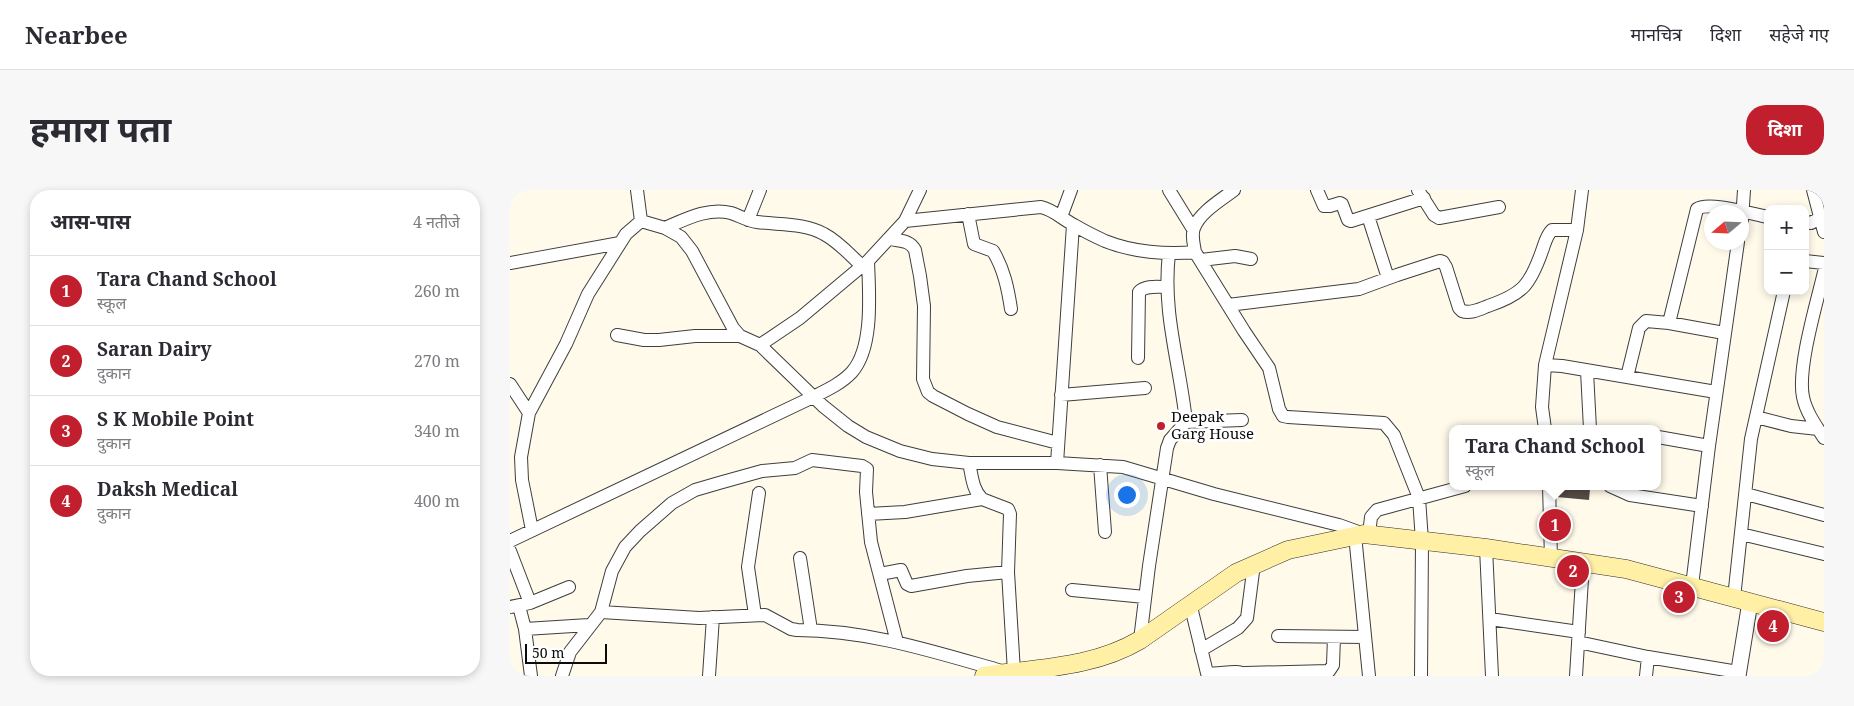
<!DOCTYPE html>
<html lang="hi">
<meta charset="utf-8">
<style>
:root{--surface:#fff;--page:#f7f7f7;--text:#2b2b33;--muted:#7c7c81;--line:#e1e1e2;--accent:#c11e2e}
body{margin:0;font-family:"Noto Serif","Noto Sans Devanagari",serif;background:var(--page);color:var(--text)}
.controls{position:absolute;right:15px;top:15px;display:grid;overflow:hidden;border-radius:10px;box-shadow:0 2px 8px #0003}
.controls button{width:45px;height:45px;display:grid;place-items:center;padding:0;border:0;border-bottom:1px solid var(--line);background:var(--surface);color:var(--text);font:25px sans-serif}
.compass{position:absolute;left:1194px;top:15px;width:45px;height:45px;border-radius:50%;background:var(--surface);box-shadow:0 2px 8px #0003;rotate:251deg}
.scale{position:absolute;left:15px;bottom:12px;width:82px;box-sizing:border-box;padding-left:5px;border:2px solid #0b0b0b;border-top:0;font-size:14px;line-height:18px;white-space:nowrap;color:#0b0b0b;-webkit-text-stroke:4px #fff;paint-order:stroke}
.you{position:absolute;left:616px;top:304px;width:18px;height:18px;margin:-12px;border:4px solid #fff;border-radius:50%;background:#1a73e8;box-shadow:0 0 0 8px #1a73e833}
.badge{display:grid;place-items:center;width:32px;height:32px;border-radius:50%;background:var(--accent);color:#fff;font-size:16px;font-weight:700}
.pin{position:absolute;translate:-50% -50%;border:2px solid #fff;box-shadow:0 1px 5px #0006}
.popup{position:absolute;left:939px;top:235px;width:212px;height:65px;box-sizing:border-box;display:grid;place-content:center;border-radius:10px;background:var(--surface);filter:drop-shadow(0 1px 4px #0005);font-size:16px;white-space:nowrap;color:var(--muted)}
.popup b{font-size:19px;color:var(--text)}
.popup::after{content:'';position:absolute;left:50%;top:100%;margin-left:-10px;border:10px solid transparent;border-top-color:var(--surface)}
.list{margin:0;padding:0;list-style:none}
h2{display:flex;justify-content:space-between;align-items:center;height:65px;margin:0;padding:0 20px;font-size:21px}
h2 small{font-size:16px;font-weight:400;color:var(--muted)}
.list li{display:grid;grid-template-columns:32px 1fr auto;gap:15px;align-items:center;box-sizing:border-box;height:70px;padding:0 20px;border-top:1px solid var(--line)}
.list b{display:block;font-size:19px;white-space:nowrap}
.list p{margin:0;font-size:16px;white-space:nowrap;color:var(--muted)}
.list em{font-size:16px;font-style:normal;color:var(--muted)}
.map{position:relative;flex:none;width:1314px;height:486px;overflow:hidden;border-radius:20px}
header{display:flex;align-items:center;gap:30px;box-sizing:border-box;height:70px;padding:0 25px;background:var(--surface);border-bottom:1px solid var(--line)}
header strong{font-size:24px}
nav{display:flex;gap:28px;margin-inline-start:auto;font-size:18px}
.intro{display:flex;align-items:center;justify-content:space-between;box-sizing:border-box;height:120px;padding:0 30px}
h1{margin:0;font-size:35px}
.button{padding:12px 22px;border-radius:20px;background:var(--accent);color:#fff;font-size:18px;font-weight:700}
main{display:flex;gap:30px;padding:0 30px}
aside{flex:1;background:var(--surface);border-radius:20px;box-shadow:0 2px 8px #0003}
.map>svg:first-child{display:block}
</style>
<header>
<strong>Nearbee</strong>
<nav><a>मानचित्र</a><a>दिशा</a><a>सहेजे गए</a></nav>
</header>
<div class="intro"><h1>हमारा पता</h1><a class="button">दिशा</a></div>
<main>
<aside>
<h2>आस-पास<small>4 नतीजे</small></h2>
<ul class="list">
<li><span class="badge">1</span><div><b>Tara Chand School</b><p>स्कूल</p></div><em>260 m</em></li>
<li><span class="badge">2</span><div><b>Saran Dairy</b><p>दुकान</p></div><em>270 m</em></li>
<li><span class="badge">3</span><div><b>S K Mobile Point</b><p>दुकान</p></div><em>340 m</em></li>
<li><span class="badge">4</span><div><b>Daksh Medical</b><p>दुकान</p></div><em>400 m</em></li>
</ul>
</aside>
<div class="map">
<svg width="1314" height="486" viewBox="0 0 1314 486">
<rect width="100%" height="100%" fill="#fffaea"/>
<!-- building -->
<path fill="#554c47" d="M1047 297 1080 299 1079 310 1047 307Z"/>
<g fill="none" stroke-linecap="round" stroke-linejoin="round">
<defs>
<path id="minor" d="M127 0 131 31 155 38 171 47 182 61 223 138 230 146 250 155 313 216 338 236 356 247 390 261 422 269 459 273H547L613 277 704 304 829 335 854 344
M659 0 683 39
M724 0C711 10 690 22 684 38 681 45 684 55 685 62L734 141 759 178 769 219 773 226 778 227 874 233 884 245 909 308 912 351 911 486
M807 0 814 16H820L830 13 832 14 838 30 841 31 914 8
M908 0 924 25 929 28 989 17
M1303 0 1314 42
M458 24 464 54 483 61C494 79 498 99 501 119
M858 26 878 88
M551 27 561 0
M238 30 250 0
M1232 30 1234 0
M395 31 531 17C544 20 552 29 564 35 574 41 584 46 595 51 622 62 657 65 685 62
M1295 32 1301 33 1314 26
M155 38C176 29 199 17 221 23 230 26 238 31 247 32 269 35 295 33 314 44 329 52 340 65 352 76
M380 49C390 51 400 50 405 60L410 86 414 116 413 189 418 202 423 206 458 224 487 237 548 253
M691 70 725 66 741 69
M1295 71 1314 73
M0 73 110 53
M1314 82C1307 112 1287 178 1293 207 1296 222 1306 236 1314 248
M718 115 849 99 887 85 930 71 933 72 936 77 949 118 952 121C961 124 970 119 978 116 1013 104 1020 95 1032 61 1035 53 1036 46 1042 40H1067
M1159 133 1187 19C1198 11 1242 24 1258 27
M107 145 134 150H149L185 146H230
M250 155 290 128 358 71 395 31 410 0
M628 168 629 102C635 95 648 97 657 97
M1035 175 1052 176 1206 202
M1077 181 1080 239
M1117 187 1129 138 1136 131 1159 133 1214 143
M0 194 19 223
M551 205 635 198
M1246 227 1281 236 1308 239
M676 232 732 230
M1035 239 1032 217 1035 175 1067 40 1072 0
M1148 247 1199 256
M459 273C462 285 462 299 472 309L498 319 500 324 498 382 504 482
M547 273 563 35
M590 275 595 342
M1039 296 1041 368
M1100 296 1120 305 1192 316
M1236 304 1314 325
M358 324 395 322 472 309
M22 340 12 290 11 267 19 223 56 154 78 104 116 44 131 31
M859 344 861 327 867 320 955 296
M1231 344 1314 364
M845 345 859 486
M0 351 303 207C317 200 332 193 342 182 364 157 359 102 358 71
M976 358 982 486
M0 361 20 413
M290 368 301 440
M370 384 391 380 397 394 401 396 457 386 498 382
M1182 396 1199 256 1228 52
M562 400 635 407
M1224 408 1241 249 1274 101
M680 413 697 483C710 486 727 477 737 486
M9 416 15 439 21 486
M0 417 20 413 59 397
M91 422 102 381 115 357 130 341 162 313 185 300 209 293 252 281 285 278 302 270 352 276 357 279 356 302 361 352 387 452
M245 425 238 377 249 303
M980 429 1069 442
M15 439 79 435
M768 446 855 447
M630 450 639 376 657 258 660 250 676 232C670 173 652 124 659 63
M1068 452 1138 467
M691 460 728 438 737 428 744 374
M735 483 819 481 823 475 824 447
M52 486 60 462 91 422 189 428 255 425 281 439 287 440C358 440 425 462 492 481
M199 486 203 427
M1066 486 1073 373
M1136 486 1138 467 1228 482"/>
<path id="tertiary" d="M1228 486 1240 412"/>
<path id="secondary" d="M474 486C527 478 583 478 630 450L726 383 778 360 854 344 976 358 1116 379 1314 432"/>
</defs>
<!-- minor casing -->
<use href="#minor" stroke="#3e3e3e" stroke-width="14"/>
<!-- tertiary casing -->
<use href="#tertiary" stroke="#3e3e3e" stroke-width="17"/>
<!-- secondary casing -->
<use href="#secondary" stroke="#2d2d2d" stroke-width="19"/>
<!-- minor -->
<use href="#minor" stroke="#fff" stroke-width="12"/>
<!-- tertiary -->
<use href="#tertiary" stroke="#fff" stroke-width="15"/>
<!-- secondary -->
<use href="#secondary" stroke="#fff0a5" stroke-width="18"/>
</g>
<!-- markers -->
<circle fill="#c11e2e" stroke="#fff" stroke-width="2" cx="651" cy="236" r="5"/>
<g text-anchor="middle" stroke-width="5" stroke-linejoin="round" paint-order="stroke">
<!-- poi labels -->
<g font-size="15" fill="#0b0b0b" stroke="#fff" text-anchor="start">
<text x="661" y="232">Deepak<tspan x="661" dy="17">Garg House</tspan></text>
</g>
</g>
</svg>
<div class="controls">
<button>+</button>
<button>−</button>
</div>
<svg class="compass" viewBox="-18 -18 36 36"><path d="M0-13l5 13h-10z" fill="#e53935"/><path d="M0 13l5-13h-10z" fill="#7c7c81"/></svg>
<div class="scale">50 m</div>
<div class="you"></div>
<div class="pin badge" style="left:1045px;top:335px">1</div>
<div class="popup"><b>Tara Chand School</b>स्कूल</div>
<div class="pin badge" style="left:1063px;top:381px">2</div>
<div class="pin badge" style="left:1169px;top:407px">3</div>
<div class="pin badge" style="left:1263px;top:436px">4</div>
</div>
</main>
